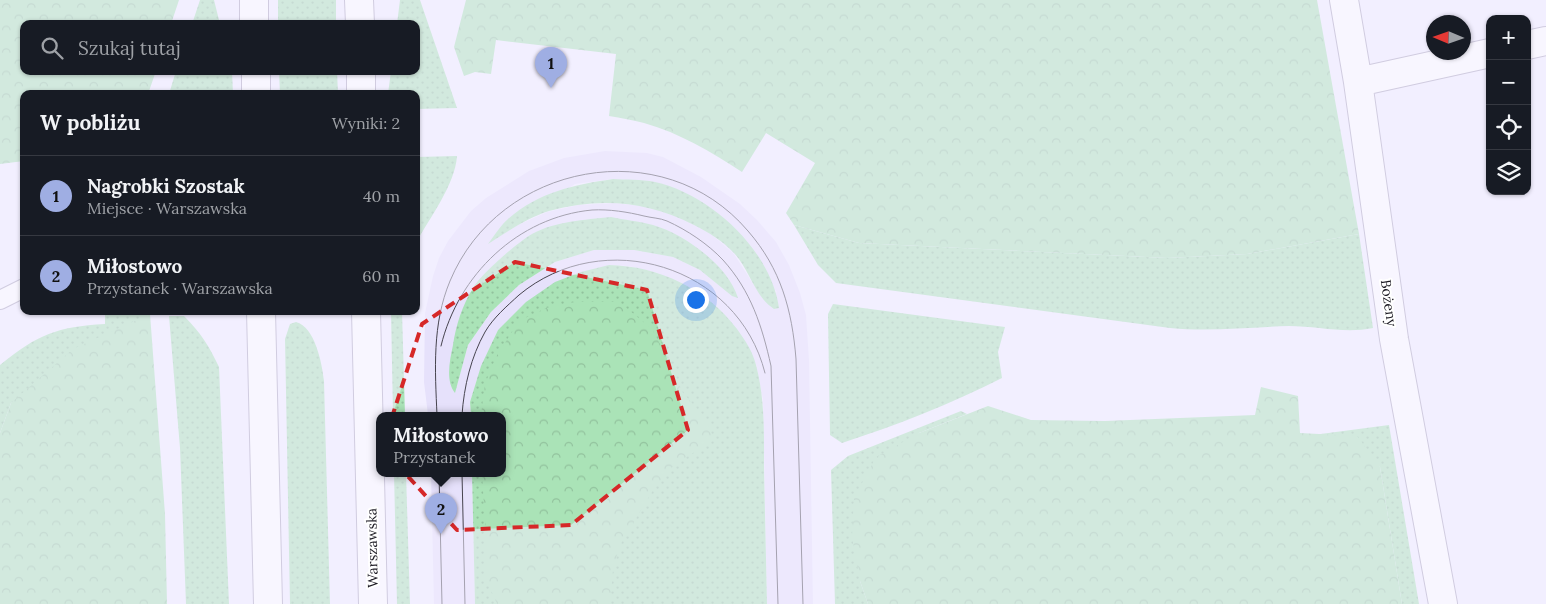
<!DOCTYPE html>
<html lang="pl">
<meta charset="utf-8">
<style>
:root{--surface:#171b24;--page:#242831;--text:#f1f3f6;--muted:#9ea1a6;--line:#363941;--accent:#9faee3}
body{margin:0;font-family:Lora,serif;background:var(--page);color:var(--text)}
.controls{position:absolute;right:15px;top:15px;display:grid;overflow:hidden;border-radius:10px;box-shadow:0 1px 4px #0004}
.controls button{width:45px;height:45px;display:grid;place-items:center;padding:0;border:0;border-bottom:1px solid var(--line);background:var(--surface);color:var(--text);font:25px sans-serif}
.compass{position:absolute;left:1426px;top:15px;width:45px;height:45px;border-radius:50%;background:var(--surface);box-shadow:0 1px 4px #0004;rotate:272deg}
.you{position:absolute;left:695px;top:299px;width:18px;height:18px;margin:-12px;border:4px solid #fff;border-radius:50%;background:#1a73e8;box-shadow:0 0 0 8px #1a73e833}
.badge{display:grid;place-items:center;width:32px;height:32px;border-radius:50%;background:var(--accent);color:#111;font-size:16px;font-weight:700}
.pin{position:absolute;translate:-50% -41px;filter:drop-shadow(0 1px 2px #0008)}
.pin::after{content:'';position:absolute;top:26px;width:18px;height:15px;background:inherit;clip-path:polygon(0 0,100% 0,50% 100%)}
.popup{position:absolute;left:376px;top:412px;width:130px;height:65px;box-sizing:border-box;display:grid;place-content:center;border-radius:10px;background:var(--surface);filter:drop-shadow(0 1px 4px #0005);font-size:16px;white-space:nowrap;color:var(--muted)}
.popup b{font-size:19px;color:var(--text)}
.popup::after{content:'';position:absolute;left:50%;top:100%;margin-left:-10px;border:10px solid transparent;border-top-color:var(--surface)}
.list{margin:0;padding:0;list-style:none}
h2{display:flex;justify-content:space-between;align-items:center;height:65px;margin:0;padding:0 20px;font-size:21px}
h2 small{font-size:16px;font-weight:400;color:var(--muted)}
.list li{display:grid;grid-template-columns:32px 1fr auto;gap:15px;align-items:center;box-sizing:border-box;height:80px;padding:0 20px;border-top:1px solid var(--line)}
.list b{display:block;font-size:19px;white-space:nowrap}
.list p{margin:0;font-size:16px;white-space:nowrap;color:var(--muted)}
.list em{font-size:16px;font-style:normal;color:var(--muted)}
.icon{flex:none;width:28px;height:28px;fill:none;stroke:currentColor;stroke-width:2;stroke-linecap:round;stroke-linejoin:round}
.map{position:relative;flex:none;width:1546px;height:604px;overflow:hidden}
.search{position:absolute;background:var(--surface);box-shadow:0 1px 4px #0004;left:20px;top:20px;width:400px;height:55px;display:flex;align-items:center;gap:12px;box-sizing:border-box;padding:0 18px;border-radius:10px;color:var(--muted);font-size:19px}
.panel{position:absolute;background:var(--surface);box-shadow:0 1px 4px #0004;left:20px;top:90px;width:400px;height:225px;border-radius:10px}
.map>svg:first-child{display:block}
</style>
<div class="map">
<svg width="1546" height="604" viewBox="0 0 1546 604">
<defs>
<pattern id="grass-dots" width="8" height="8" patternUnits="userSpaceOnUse" patternTransform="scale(1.25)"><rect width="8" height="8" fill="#aae3b7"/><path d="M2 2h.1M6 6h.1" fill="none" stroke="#92c29d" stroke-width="1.8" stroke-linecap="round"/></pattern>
<pattern id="forest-crowns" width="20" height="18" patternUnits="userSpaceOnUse" patternTransform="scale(1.25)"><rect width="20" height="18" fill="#aae3b7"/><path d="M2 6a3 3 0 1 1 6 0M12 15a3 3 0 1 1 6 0" fill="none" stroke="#92c29d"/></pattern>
</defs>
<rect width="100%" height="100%" fill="#f2efff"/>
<!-- built -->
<path fill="#e6e1fb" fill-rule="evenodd" d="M605 151 647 153 663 157 701 177 740 204 757 220 776 242 789 265 800 293 806 315 809 360 813 604H767L763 400 756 364 658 273 628 266 609 265 498 330 481 367 470 402 471 415H428L424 382 425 313 433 276 439 258 448 241 471 211 486 198 529 171 564 158ZM613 179 654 182 777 292 763 299 734 254 710 233 675 215 651 207 615 203 578 205 547 212 518 225 490 242 575 184ZM564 223 717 264 716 282 700 270 673 257 634 250H594L555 262 519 285 491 312 468 345 455 392 474 286 506 254 532 234Z
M431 473H472L475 604H434Z"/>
<!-- grass -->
<path fill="url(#grass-dots)" d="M200 0H214L220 24H192Z
M278 0H336V24H278Z
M400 0H420L457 108 416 109V94H388L391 71H416V24H397Z
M176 71H232L233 94H169Z
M279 71H337L338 94H280Z
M457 156C455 185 430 217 416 243V157Z
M613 179C626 180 641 179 655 182 710 194 771 250 779 308L774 309C770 306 766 303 763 299 752 285 746 266 734 253 723 241 708 232 694 225 647 201 600 197 549 211 527 218 507 232 488 244 494 236 500 226 508 219 539 192 573 185 613 179Z
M611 217C624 220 639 221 653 225 684 234 728 265 738 298L732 296 700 270 673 257 634 250H594L555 262 519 285 491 312 468 345 455 393C445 380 450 360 453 345 456 325 462 306 473 288 480 275 519 241 532 234 556 221 584 220 611 217Z
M794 225 859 243 1167 258 1247 254 1359 234 1373 328C1345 334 1317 326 1289 326 1249 327 1210 332 1170 328L836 283 818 265Z
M609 265C659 266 707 289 737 329 745 340 753 352 756 365 765 399 764 433 764 467 765 513 766 558 767 604H475L472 473H502V415H471L470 402 481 366 498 330 526 302 555 282 581 272Z
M833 304 1005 327 998 352 1002 378C951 404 897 425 842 443L830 435 828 314Z
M105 311H150V314L11 403 0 433V365C38 334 57 327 105 324Z
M391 311H402L405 415H393Z
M169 316H184C201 333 209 346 219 367L229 604H186L180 448Z
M296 322C315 327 322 363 324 381L330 604H290L285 339 290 324Z
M961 411 967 414 919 433 860 581 868 604H835L831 470 848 456Z
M1389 425 1419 604H1402L1380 467 1313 435Z
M394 473H406L410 604H397Z"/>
<!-- forest -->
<path fill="url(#forest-crowns)" d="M0 0H179L171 24H24V71H156L148 94H24V161L0 164Z
M466 0H1317L1359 234 1247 254 1167 258 859 243 794 225 786 213 815 163 766 133 742 172C711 152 680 133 644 123 633 120 621 118 609 116L616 54 496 40 491 74 475 72 464 76 454 47Z
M575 302H619L652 329 670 363 683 393 706 419 714 440 675 464 653 490 620 545 613 569 610 604H497L486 579V539L482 473H502V415H481L485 384 496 357 519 321 546 308Z
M150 314 165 514 167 604H0V433L11 403 73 349Z
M1261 387 1298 396 1300 433 1357 436 1380 467 1402 604H868L860 581 852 537 854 498 876 457 919 433 988 406 1031 420 1105 421 1255 415Z"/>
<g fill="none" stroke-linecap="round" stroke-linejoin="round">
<defs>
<path id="service" d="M0 300 24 288"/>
<path id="minor" d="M1344 0 1358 82 1394 339 1443 604
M1527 45 1546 41
M1358 82 1490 53"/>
<path id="secondary" d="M254 0V24
M359 0 360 24
M256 71V94
M361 71V94
M261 311 268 604
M366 311 373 604"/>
</defs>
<!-- service casing -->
<use href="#service" stroke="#a8a3bb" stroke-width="20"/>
<!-- minor casing -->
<use href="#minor" stroke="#a8a3bb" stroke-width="30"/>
<!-- secondary casing -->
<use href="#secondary" stroke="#a8a3bb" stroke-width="30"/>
<!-- service -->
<use href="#service" stroke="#fff" stroke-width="18"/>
<!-- minor -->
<use href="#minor" stroke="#fff" stroke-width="28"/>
<!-- secondary -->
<use href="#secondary" stroke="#fff" stroke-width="28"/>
<!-- tram -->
<path stroke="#47444f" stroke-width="1" d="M441 346C458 275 518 217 592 210 609 209 628 212 644 216 652 218 660 218 667 221 687 230 708 244 723 260 751 291 762 326 771 366L778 604
M437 415C435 370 432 324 450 281 499 163 663 131 748 231 781 269 792 310 796 359L803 604
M462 415C464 386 471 357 485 332 493 318 507 306 519 295 603 225 738 265 765 373
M439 473 442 604
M462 473 465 604"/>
</g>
<!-- marked area -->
<path d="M0 0H1546V604H0ZM515 262 647 290 688 430 571 525 457 530 382 448 422 324Z" fill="#f2efff" fill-opacity=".55" fill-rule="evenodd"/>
<path fill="none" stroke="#d62828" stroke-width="4" stroke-dasharray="10 6" stroke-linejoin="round" d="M515 262 647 290 688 430 571 525 457 530 382 448 422 324Z"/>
<g text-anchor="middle" stroke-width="4" stroke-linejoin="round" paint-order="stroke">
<!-- street labels -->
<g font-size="14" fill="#1c1a23" stroke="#fff">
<text transform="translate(1389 303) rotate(82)" y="5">Bożeny</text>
<text transform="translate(372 548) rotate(-91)" y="5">Warszawska</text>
</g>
</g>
</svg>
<div class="controls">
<button>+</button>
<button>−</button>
<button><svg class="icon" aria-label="locate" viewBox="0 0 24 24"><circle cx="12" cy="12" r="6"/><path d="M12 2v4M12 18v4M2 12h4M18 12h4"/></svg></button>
<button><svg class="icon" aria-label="layers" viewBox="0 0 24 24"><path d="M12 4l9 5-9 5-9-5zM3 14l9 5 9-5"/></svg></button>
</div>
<svg class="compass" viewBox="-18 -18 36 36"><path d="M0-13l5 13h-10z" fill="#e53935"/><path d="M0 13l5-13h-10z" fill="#9ea1a6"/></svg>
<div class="you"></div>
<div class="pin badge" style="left:551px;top:88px">1</div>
<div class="pin badge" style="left:441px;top:534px">2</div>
<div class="popup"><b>Miłostowo</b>Przystanek</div>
<div class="search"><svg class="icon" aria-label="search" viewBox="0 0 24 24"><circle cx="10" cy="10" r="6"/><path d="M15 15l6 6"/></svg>Szukaj tutaj</div>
<section class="panel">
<h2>W pobliżu<small>Wyniki: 2</small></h2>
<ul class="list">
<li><span class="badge">1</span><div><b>Nagrobki Szostak</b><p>Miejsce · Warszawska</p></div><em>40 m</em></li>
<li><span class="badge">2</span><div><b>Miłostowo</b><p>Przystanek · Warszawska</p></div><em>60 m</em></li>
</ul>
</section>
</div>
